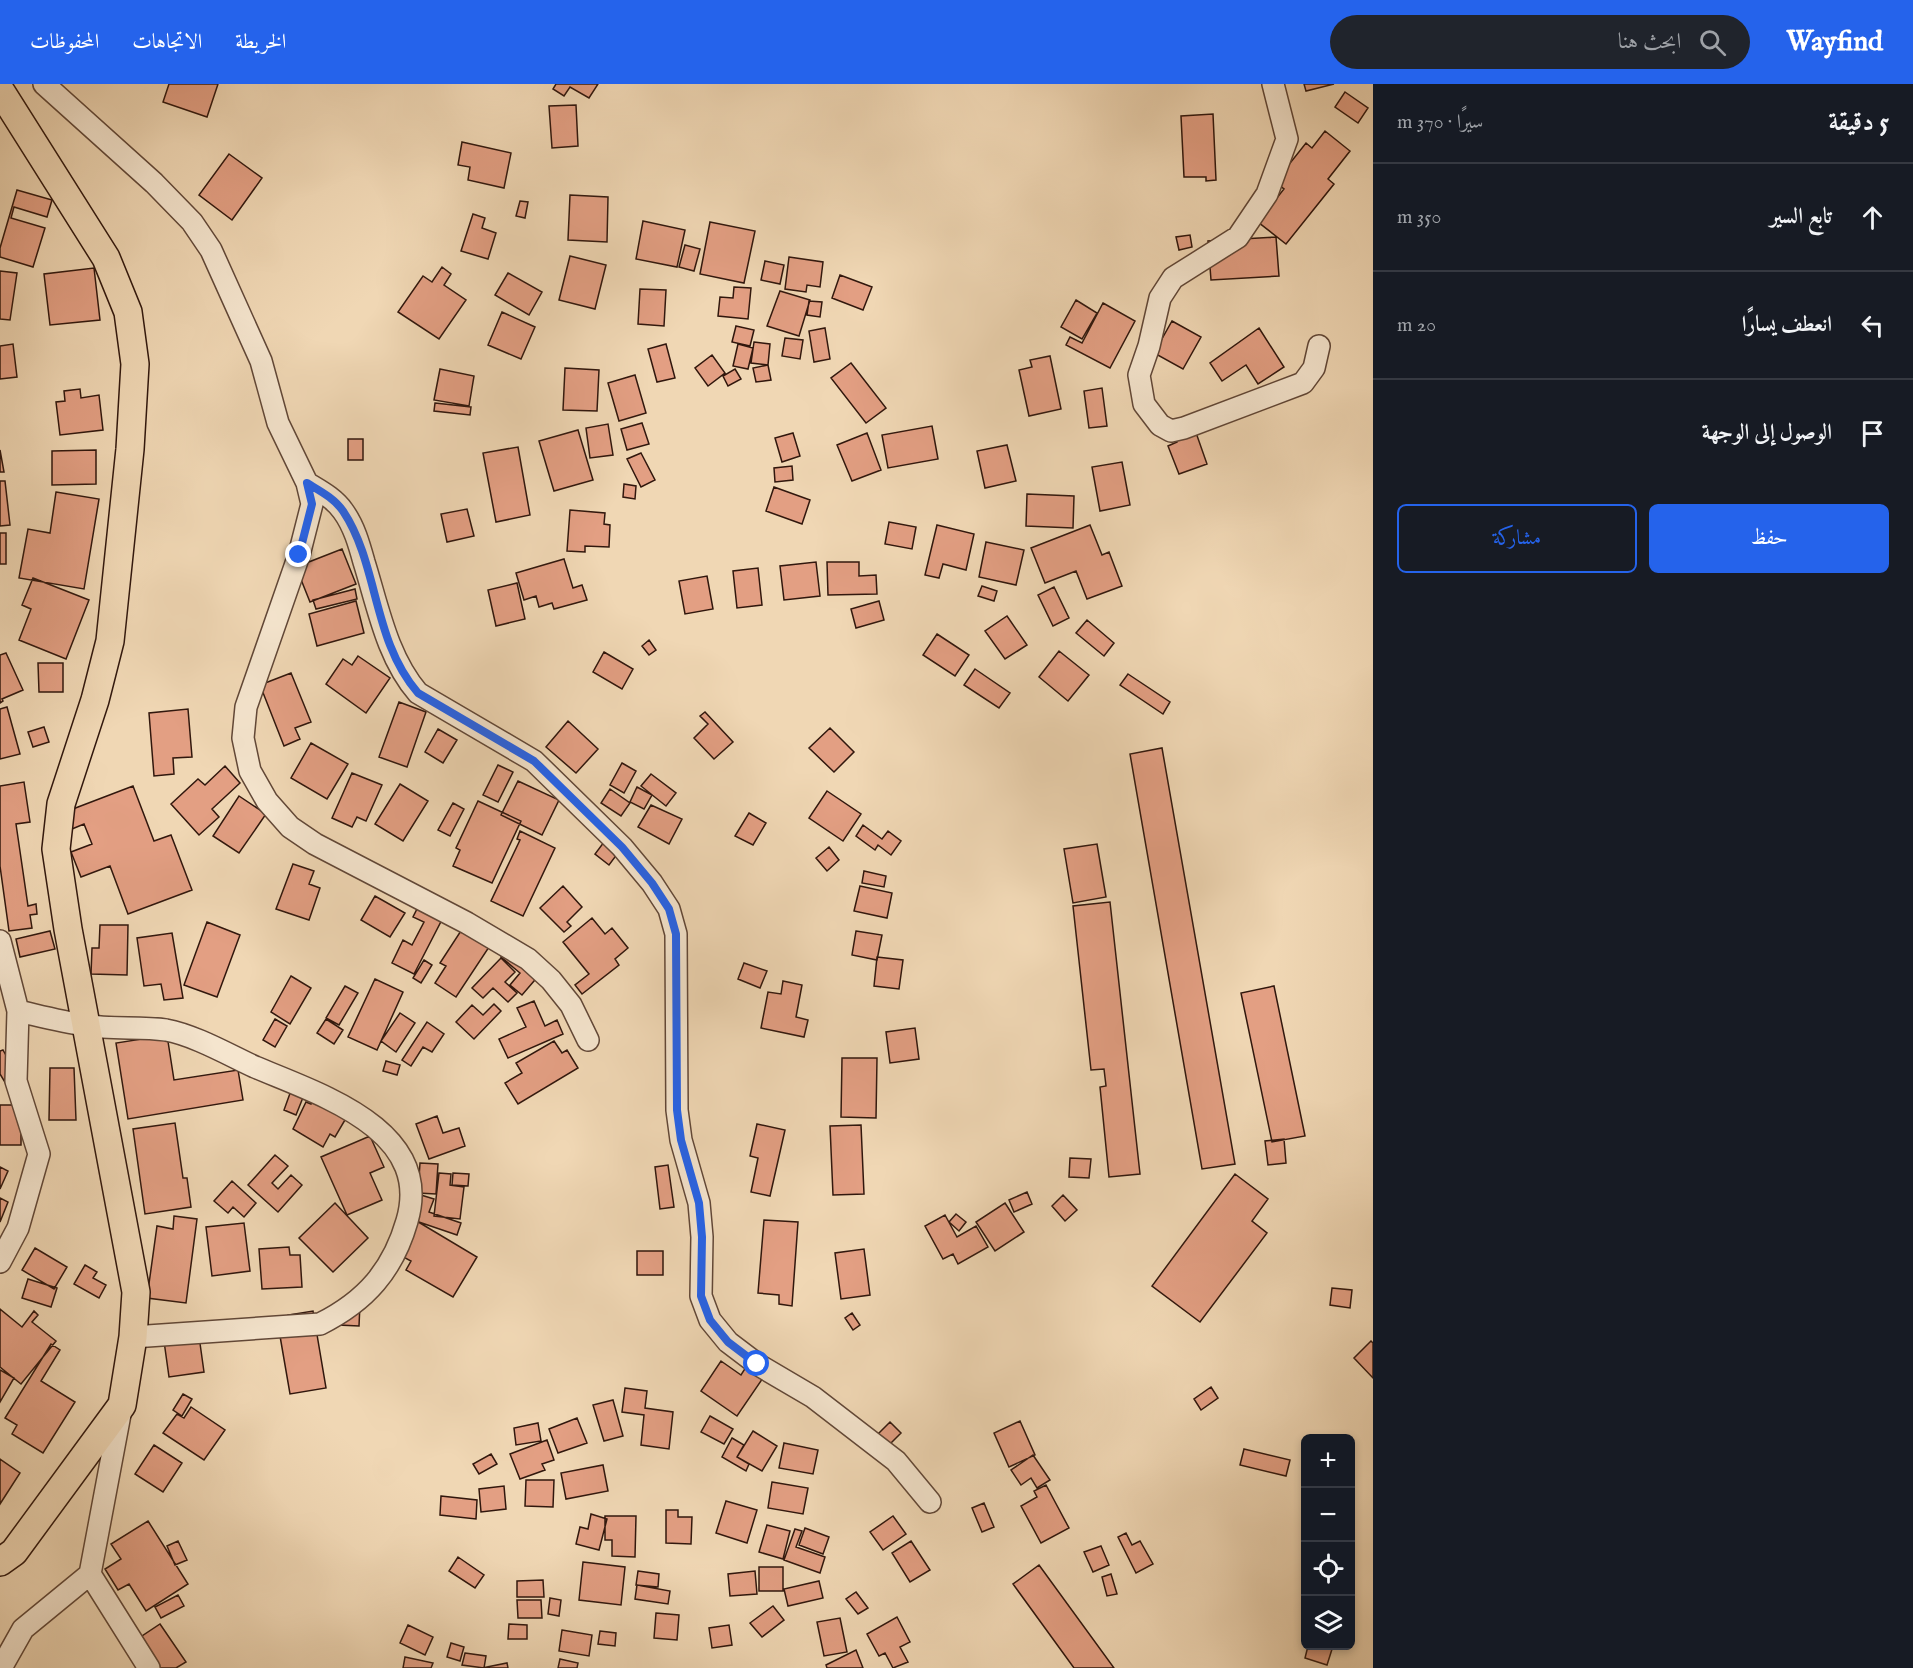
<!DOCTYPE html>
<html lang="ar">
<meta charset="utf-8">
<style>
:root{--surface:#171b24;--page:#20242c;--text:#f1f3f6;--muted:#9ea1a6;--line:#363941;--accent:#2563eb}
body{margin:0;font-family:"IM FELL English",Amiri,serif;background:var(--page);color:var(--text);direction:rtl}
.controls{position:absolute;right:18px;bottom:18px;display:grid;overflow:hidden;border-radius:9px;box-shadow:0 3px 9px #0003}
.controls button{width:54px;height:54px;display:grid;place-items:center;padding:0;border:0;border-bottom:2px solid var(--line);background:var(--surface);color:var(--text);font:30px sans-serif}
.stop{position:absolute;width:18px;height:18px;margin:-14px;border:4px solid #2563eb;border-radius:50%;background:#fff}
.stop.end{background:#2563eb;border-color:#fff;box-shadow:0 2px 6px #0008}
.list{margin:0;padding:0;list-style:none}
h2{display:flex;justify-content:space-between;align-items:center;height:78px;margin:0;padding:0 24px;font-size:26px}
h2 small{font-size:20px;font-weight:400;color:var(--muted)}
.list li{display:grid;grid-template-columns:39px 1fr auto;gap:18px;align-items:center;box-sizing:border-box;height:108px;padding:0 24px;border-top:2px solid var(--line)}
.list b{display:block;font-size:22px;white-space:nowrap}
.list em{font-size:20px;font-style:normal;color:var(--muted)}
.actions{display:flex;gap:12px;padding:18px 24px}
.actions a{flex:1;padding:14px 0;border:2px solid var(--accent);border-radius:9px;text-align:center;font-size:21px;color:var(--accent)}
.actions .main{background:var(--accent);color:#fff}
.icon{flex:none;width:33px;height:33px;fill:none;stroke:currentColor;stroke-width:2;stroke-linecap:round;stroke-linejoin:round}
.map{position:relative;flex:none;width:1373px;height:1584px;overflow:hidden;direction:ltr}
header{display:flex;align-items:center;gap:36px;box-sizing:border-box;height:84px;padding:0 30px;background:var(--accent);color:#fff}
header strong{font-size:28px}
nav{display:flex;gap:33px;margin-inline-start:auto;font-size:21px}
.search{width:420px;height:54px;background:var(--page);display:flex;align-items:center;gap:15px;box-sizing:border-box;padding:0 21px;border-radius:33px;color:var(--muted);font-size:22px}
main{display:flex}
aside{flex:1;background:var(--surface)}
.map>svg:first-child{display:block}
</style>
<header>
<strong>Wayfind</strong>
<div class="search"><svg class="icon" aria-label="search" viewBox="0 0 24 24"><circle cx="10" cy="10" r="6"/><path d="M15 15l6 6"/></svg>ابحث هنا</div>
<nav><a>الخريطة</a><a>الاتجاهات</a><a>المحفوظات</a></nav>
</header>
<main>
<aside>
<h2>5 دقيقة<small>سيرًا · 370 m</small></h2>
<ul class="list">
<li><svg class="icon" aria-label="ahead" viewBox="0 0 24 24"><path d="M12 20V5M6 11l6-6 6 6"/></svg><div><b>تابع السير</b></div><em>350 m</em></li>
<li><svg class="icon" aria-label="left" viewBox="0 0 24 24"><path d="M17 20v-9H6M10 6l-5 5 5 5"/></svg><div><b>انعطف يسارًا</b></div><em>20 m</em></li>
<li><svg class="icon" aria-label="arrive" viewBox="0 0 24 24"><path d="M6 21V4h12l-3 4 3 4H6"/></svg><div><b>الوصول إلى الوجهة</b></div></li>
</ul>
<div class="actions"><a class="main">حفظ</a><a>مشاركة</a></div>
</aside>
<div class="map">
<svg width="1373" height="1584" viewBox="0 0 1373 1584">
<rect width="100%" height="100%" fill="#f0d7b4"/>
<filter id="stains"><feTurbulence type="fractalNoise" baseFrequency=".00333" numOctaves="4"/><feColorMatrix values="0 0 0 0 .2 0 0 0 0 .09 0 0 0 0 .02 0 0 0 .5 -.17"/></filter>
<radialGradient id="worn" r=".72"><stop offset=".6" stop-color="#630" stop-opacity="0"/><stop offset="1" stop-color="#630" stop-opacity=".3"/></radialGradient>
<!-- building -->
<path fill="#e39f83" stroke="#31170d" stroke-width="1.5" d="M169 0H218L207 33 163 18Z
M556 0H598L589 14 570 3 564 12 553 5Z
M1304 0H1334L1306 7Z
M1345 8 1368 24 1358 39 1335 23Z
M576 21 578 62 552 64 549 22Z
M1213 30 1216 96 1206 97V93H1184L1181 32Z
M1325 47 1350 67 1328 95 1334 100 1286 160 1258 138 1284 105 1275 98 1306 59 1312 64Z
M462 58 511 69 504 104 468 96 470 83 458 81Z
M229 70 262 94 232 136 199 111Z
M17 106 52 116 47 133 14 123 11 134 45 144 33 183 0 173V164Z
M570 111 608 113 607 158 568 156Z
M520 117 528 118 525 134 516 132Z
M473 130 485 134 482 144 496 149 488 175 461 167Z
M643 137 685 146 677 183 636 175Z
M710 138 755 147 744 199 700 190Z
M1190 151 1192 163 1179 166 1176 153Z
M1276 153 1279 192 1211 196 1208 157Z
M685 161 700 165 694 187 679 183Z
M570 172 606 181 595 225 559 216Z
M789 173 823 178 820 203 807 201 806 208 785 205Z
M765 177 784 181 780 200 761 196Z
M442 183 451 190 444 201 466 216 439 255 398 228 423 192 432 198Z
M94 184 100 236 50 241 44 190Z
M0 187 17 189 10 236 0 235Z
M508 189 542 208 529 231 495 211Z
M840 191 872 203 863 226 832 214Z
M734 203 751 204 748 235 718 232 720 213 733 214Z
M640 205 666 206 664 242 638 240Z
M780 207 810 216 799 252 767 242Z
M1076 216 1097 229 1082 255 1061 243Z
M809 217 822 218 820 233 807 231Z
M1103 219 1135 237 1110 284 1066 261 1070 253 1082 259Z
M502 228 535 243 521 275 488 261Z
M1172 237 1201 253 1183 285 1154 269Z
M736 242 754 246 750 262 732 258Z
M825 244 830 275 814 278 809 247Z
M1259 244 1284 283 1258 300 1246 281 1222 297 1210 279Z
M785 254 803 256 800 275 782 272Z
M754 258 770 260 768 281 751 279Z
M13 260 17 293 0 295V262Z
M666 260 675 294 657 298 648 265Z
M738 260 753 264 748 285 733 282Z
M712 271 725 289 708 302 695 284Z
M1050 272 1061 325 1029 332 1019 286 1032 283 1030 276Z
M851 279 886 324 866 339 831 294Z
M768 281 771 296 756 298 753 284Z
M565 284 599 286 597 327 563 326Z
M440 285 474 292 469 322 434 316Z
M735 285 741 295 728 302 723 292Z
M635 291 646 329 619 337 608 299Z
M1102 304 1107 342 1089 344 1084 307Z
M80 305 81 314 99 311 103 346 60 351 56 318 65 317 64 307Z
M435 319 471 323 470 331 434 327Z
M642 339 649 360 627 366 621 345Z
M608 340 613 371 590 374 586 344Z
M932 342 938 375 888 384 882 351Z
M1194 343 1207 380 1179 390 1168 362 1177 358 1175 350Z
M578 346 593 396 554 407 539 357Z
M793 349 800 372 782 378 775 354Z
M867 349 881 386 852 397 837 361Z
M348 355H363V376H348Z
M1007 361 1016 397 985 404 977 367Z
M518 363 530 431 496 438 483 369Z
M0 366 4 388H0Z
M96 366V400L52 401V367Z
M641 369 655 396 641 403 627 375Z
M1122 378 1130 421 1100 427 1092 383Z
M792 382 793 396 775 398 774 384Z
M0 397H5L10 441 0 442Z
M624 400 636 402 635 415 623 413Z
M774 403 810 416 802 440 766 427Z
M56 408 99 415 84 505 19 494 28 445 50 449Z
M1027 410 1074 412 1073 444 1026 442Z
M467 425 474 452 447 458 441 430Z
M570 426 605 429 604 440 610 441 609 463 585 462V468L567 467Z
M889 438 916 443 912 465 885 460Z
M937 441 974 450 966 486 943 480 939 494 925 491Z
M1090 441 1102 471 1109 468 1122 502 1087 515 1076 487 1045 499 1031 464Z
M0 449H6V480H0Z
M986 458 1024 466 1016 501 979 493Z
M342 465 356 500 310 518 296 483Z
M564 475 573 504 582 501 587 516 554 525 552 519 539 523 536 512 524 516 516 489Z
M816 478 820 512 784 516 780 482Z
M827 478H859V492L876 491 877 510 828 511Z
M758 484 762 521 737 524 733 487Z
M707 492 713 525 685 530 679 497Z
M33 494 89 516 66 575 19 556 31 525 22 521Z
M517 499 525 535 496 542 488 506Z
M982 502 997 507 994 517 978 512Z
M1054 503 1069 534 1053 542 1038 511Z
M355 505 357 515 316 525 313 516Z
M356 517 364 549 317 562 309 530Z
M879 517 884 536 856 544 851 525Z
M1007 532 1027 561 1005 575 985 547Z
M1087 536 1114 559 1104 572 1076 549Z
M937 550 969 571 955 592 923 571Z
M649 556 656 566 649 571 642 562Z
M1059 567 1089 591 1068 617 1039 593Z
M604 568 633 585 622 605 593 588Z
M6 569 23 606 2 615 3 617 0 619V571Z
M358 572 390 594 366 629 326 600 343 575 352 581Z
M38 579H63V608H39Z
M975 585 1010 609 999 624 964 601Z
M291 589 311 638 295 644 300 655 284 662 260 601Z
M1128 590 1170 618 1163 630 1120 601Z
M399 618 426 628 407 683 379 673Z
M7 623 20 670 0 675V625Z
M188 625 192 673 173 674 174 690 154 692 149 629Z
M705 628 733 658 714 675 694 654 708 640 700 632Z
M568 637 598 665 576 689 546 663Z
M44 643 49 658 33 663 28 648Z
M830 644 854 668 834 688 809 664Z
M438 645 457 656 443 679 425 668Z
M311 659 348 680 327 715 291 694Z
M1162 664 1235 1080 1202 1085 1130 670Z
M622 679 636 687 624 709 610 701Z
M498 681 513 688 498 718 483 711Z
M225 682 240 699 212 725 219 733 199 751 171 720 198 695 205 701Z
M352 689 382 701 366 737 357 733 352 743 332 734Z
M651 690 676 709 666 722 641 702Z
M518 697 559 716 542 751 501 731Z
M24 698 30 738 16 740 28 822 36 820 37 830 30 831 32 844 9 847 0 782V702Z
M400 700 428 717 403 757 375 740Z
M133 702 154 757 171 751 192 806 128 830 110 782 81 793 71 768 92 760 84 740 72 745 65 728Z
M637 703 652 711 644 725 630 718Z
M610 705 630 719 621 732 601 719Z
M827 707 861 730 843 757 809 734Z
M239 712 266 730 239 769 213 752Z
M478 717 521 737 492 799 453 782 460 766 456 764Z
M453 719 464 725 450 752 438 746Z
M651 721 682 735 669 760 638 743Z
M749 729 766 739 753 761 735 752Z
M863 741 882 755 888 747 901 757 891 771 878 761 875 766 856 752Z
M520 747 555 764 523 832 491 817 520 756 517 755Z
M604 758 618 769 609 781 595 770Z
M1097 760 1106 813 1073 819 1064 765Z
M829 763 839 776 827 787 816 774Z
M293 780 314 787 309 800 320 804 309 836 276 825Z
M864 787 886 792 884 803 862 799Z
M563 802 582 823 567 838 571 842 564 848 540 824Z
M860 802 892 809 887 834 854 827Z
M375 812 405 829 390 853 361 836Z
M422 815 450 820 414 890 392 879 403 856 412 861 424 838 413 833Z
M1110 818 1140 1090 1109 1093 1100 1003 1106 1002 1104 985 1091 986 1073 822Z
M592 834 605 850 612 844 628 864 615 875 619 881 582 910 575 901 589 890 563 858Z
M468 836 495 854 456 913 435 899 446 882 440 879Z
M207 838 240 851 217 913 184 901Z
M100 841H128L127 891 91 890 92 864H99Z
M50 847 55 865 20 873 16 855Z
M856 847 882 851 877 876 852 871Z
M172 849 183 914 164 916 161 900 144 902 137 854Z
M509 864 540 890 522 911 510 901 520 889 501 873Z
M877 873 903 876 899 905 874 902Z
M501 874 515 888 505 898 517 909 508 918 493 904 483 914 472 904Z
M424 876 432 881 421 899 413 894Z
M744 879 767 887 760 904 738 895Z
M291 892 311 904 290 940 271 928Z
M375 895 403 908 377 966 348 953Z
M783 897 802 901 796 933 808 936 804 953 761 944 768 908 781 910Z
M345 902 358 909 339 941 326 934Z
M1274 902 1305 1052 1272 1058 1241 909Z
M534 917 545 942 557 936 563 950 508 974 499 955 526 943 517 924Z
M494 920 501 927 474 955 456 938 472 921 483 931Z
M400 929 415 939 396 968 381 957Z
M275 935 287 942 275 963 263 956Z
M326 935 343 946 334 960 317 949Z
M427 938 444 950 432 968 423 963 411 982 402 976Z
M915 944 919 975 890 979 886 948Z
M167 951 174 996 238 986 243 1016 128 1035 116 959Z
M554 957 562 969 567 966 578 984 518 1020 505 999 522 989 516 979Z
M3 966 18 993 6 1000 0 990V967Z
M842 974H877L876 1034 841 1033Z
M386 977 400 981 397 991 383 987Z
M50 984H74L76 1036H49Z
M293 1001 306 1006 296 1031 284 1026Z
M317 1009 352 1024 335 1053 330 1050 323 1063 293 1045 306 1018 311 1020Z
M0 1021H21V1061H0Z
M437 1032 443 1049 459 1044 465 1062 429 1075 416 1040Z
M175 1039 183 1094H187L191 1123 145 1130 133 1045Z
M757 1040 785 1046 770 1112 751 1108 758 1074 750 1072Z
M861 1041 864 1110 833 1111 830 1042Z
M370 1052 384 1083 370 1089 382 1116 347 1131 321 1073Z
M1284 1055 1286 1079 1268 1081 1265 1057Z
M275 1071 288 1082 272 1099 278 1105 291 1091 302 1101 278 1128 248 1101Z
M1070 1074 1091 1075 1089 1094 1069 1093Z
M420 1079 438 1080 436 1110 418 1109Z
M668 1081 674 1123 660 1125 655 1083Z
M0 1083 8 1087 0 1105Z
M439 1089 451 1090 450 1101 464 1103 460 1135 434 1132Z
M453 1089 469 1090 468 1102 452 1101Z
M1235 1090 1268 1115 1252 1137 1267 1149 1200 1238 1152 1202Z
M232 1097 256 1119 244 1133 233 1123 228 1129 214 1117Z
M1027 1108 1032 1120 1014 1128 1009 1116Z
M421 1111 434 1115 429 1128 461 1139 457 1151 413 1136Z
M1063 1111 1077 1126 1065 1137 1052 1122Z
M0 1114 8 1118 0 1138Z
M335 1119 368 1154 333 1188 299 1154Z
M1005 1119 1024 1148 995 1167 976 1138Z
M956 1130 966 1138 959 1147 949 1138Z
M945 1131 957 1153 976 1142 988 1163 958 1180 953 1170 943 1175 925 1142Z
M174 1132 197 1135 186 1219 147 1214 157 1142 173 1145Z
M415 1136 477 1173 453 1213 406 1186 411 1177 396 1169Z
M764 1136 798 1138 792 1222 779 1220V1211L758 1209Z
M244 1139 250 1187 212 1192 206 1143Z
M289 1163 290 1171H300L302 1203 262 1205 259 1165Z
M35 1164 67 1183 54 1205 22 1186Z
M864 1165 870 1211 841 1215 835 1169Z
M637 1167H663V1191H637Z
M85 1181 97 1188 93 1194 106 1201 99 1214 74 1200Z
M28 1195 57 1204 51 1223 22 1214Z
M1332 1204 1352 1206 1350 1224 1330 1221Z
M360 1220 359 1242 339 1241Z
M0 1225 22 1243 34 1227 38 1231 32 1238 56 1257 21 1300 0 1283Z
M313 1227 326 1304 290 1310 280 1252 292 1250 288 1231Z
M852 1229 860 1241 853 1246 845 1234Z
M198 1245 204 1288 169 1293 163 1250Z
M1371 1257 1373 1259V1294L1354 1274Z
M51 1260 60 1266 41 1297 75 1318 43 1369 12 1350 17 1341 5 1334Z
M721 1277 741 1291 746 1283 763 1294 737 1332 701 1307Z
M0 1286 14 1294 0 1318Z
M1211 1303 1218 1314 1201 1326 1194 1315Z
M625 1304 647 1307 645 1324 673 1328 669 1365 641 1361 644 1331 622 1328Z
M183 1310 192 1315 182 1332 173 1326Z
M613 1316 623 1352 604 1357 593 1321Z
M191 1323 225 1346 204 1376 163 1349 177 1330 184 1334Z
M710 1332 733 1345 724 1360 701 1348Z
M577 1334 587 1359 558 1369 549 1345Z
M1020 1337 1035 1371 1009 1383 994 1349Z
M890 1338 901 1349 889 1361 878 1350Z
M538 1339 541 1357 516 1361 514 1344Z
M753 1347 777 1362 762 1387 737 1373Z
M732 1354 744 1361 737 1373 749 1380 746 1387 722 1373Z
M547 1356 554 1376 542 1380 545 1386 520 1395 510 1370Z
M784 1359 818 1366 813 1390 779 1384Z
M154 1361 182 1379 163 1408 135 1390Z
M1244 1365 1290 1376 1286 1392 1240 1381Z
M491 1370 497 1380 479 1390 473 1380Z
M1033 1371 1050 1396 1037 1404 1031 1394 1021 1401 1011 1386Z
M0 1375 20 1389 0 1420Z
M603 1381 608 1407 566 1415 561 1389Z
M526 1396H554L553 1423 525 1422Z
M772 1398 808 1404 803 1430 768 1424Z
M1046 1401 1069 1444 1041 1459 1021 1422 1037 1413 1034 1407Z
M504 1402 506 1425 481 1428 479 1405Z
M441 1412 477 1416 476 1435 440 1431Z
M726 1417 757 1426 747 1459 716 1449Z
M984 1419 994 1443 982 1448 972 1424Z
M666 1426H678V1433H692L691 1460 666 1459Z
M591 1430 607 1435 599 1466 576 1460 580 1443 588 1445Z
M605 1432H636L635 1473 612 1472V1456H605Z
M893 1432 906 1450 883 1466 870 1448Z
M148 1437 188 1500 146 1527 129 1500 118 1506 105 1485 121 1475 111 1460Z
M767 1441 790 1447 783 1475 759 1468Z
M805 1444 829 1453 823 1470 799 1461Z
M795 1445 802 1447 796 1463 825 1473 820 1489 784 1476Z
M1126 1449 1132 1461 1140 1457 1153 1480 1136 1489 1118 1453Z
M178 1457 187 1476 175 1481 167 1462Z
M911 1457 930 1486 910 1498 892 1469Z
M1101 1462 1109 1481 1093 1488 1084 1468Z
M458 1473 484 1491 475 1504 449 1487Z
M583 1478 625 1483 621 1521 579 1516Z
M1039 1481 1114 1584H1074L1013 1500Z
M759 1483H783V1507H759Z
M638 1487 659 1490 658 1503 636 1501Z
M755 1487 757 1510 730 1512 728 1490Z
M1111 1490 1117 1510 1107 1512 1102 1493Z
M543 1496 544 1513H517V1497Z
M819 1497 823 1514 788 1522 784 1505Z
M637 1501 670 1507 668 1520 635 1515Z
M856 1508 868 1524 858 1530 846 1515Z
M178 1511 184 1522 161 1534 155 1523Z
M550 1514 561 1516 559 1532 548 1530Z
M517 1516H541L542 1534H518Z
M773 1522 784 1536 762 1553 750 1539Z
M656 1529 679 1531 677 1556 654 1554Z
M897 1533 910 1558 900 1563 908 1578 893 1584 885 1569 879 1572 867 1550Z
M840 1534 847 1568 824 1572 817 1538Z
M160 1540 186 1578 176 1584H159L139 1554Z
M509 1540 527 1541V1555H508Z
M408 1541 433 1553 425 1571 400 1559Z
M729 1541 732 1561 712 1564 709 1544Z
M562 1546 592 1551 589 1572 559 1567Z
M600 1547 616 1549 615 1562 598 1560Z
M451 1559 464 1563 460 1577 447 1573Z
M1308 1562H1333L1327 1581 1305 1574Z
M856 1566 863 1584H827L826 1581Z
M465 1569 486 1572 484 1584 462 1581Z
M405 1573 433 1579 431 1584H403Z
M560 1575 578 1579 577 1584H558Z
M507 1579 508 1584H482Z"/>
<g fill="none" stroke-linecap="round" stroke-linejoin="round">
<defs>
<path id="minor" d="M44 0 154 99 192 138 211 166 261 277 278 339 307 399 312 420 299 471 246 623 243 654 250 687 267 717 290 743 315 760 467 839 528 875 551 896 571 921 588 956
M1273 0 1287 55 1267 110 1238 153 1173 194 1160 214 1149 262 1139 291 1144 320 1160 341 1171 347 1184 344 1303 299 1314 284 1319 262
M307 399C320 407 334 414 343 427 354 442 359 460 364 478 378 523 387 573 418 609L534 677 622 763 652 799 669 825 676 850 677 1026 681 1056 699 1119 702 1153 701 1212 710 1236 728 1258 757 1280 813 1313 896 1377 930 1418
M0 857 18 927C40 932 62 938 85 941 111 946 140 942 166 946 194 951 229 971 255 983 318 1010 434 1045 407 1137 393 1186 366 1217 320 1240L133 1253
M0 1178 18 1144 39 1070 16 997 18 927
M121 1325 90 1490 149 1584
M1 1584 23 1545 90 1490"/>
<path id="major" d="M0 6 106 174 128 228 135 280 130 365 110 557 95 616 61 720 56 765 68 845 136 1208 133 1253 122 1321 14 1468 0 1478"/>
</defs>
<!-- minor casing -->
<use href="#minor" stroke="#614737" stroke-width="24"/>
<!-- major casing -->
<use href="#major" stroke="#31170d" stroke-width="30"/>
<!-- minor -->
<use href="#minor" stroke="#f5e5ce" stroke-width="21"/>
<!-- major -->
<use href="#major" stroke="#f0d7b4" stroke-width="27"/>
</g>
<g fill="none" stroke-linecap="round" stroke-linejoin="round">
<!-- route -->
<path stroke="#2563eb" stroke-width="8" d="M299 471 312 420 307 399C320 407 334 414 343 427 379 481 372 556 418 609L534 677 622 763 652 799 669 825 676 850 677 1026 681 1056 699 1119 702 1153 701 1212 710 1236 728 1258 757 1280"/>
</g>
<rect width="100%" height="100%" filter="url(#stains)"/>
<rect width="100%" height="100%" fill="url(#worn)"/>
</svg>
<div class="controls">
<button>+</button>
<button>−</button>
<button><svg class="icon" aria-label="locate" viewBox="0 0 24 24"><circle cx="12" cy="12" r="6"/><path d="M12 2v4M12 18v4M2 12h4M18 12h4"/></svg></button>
<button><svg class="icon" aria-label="layers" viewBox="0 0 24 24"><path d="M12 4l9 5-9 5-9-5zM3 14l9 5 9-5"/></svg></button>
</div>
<div class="stop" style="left:757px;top:1280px"></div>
<div class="stop end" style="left:299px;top:471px"></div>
</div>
</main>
